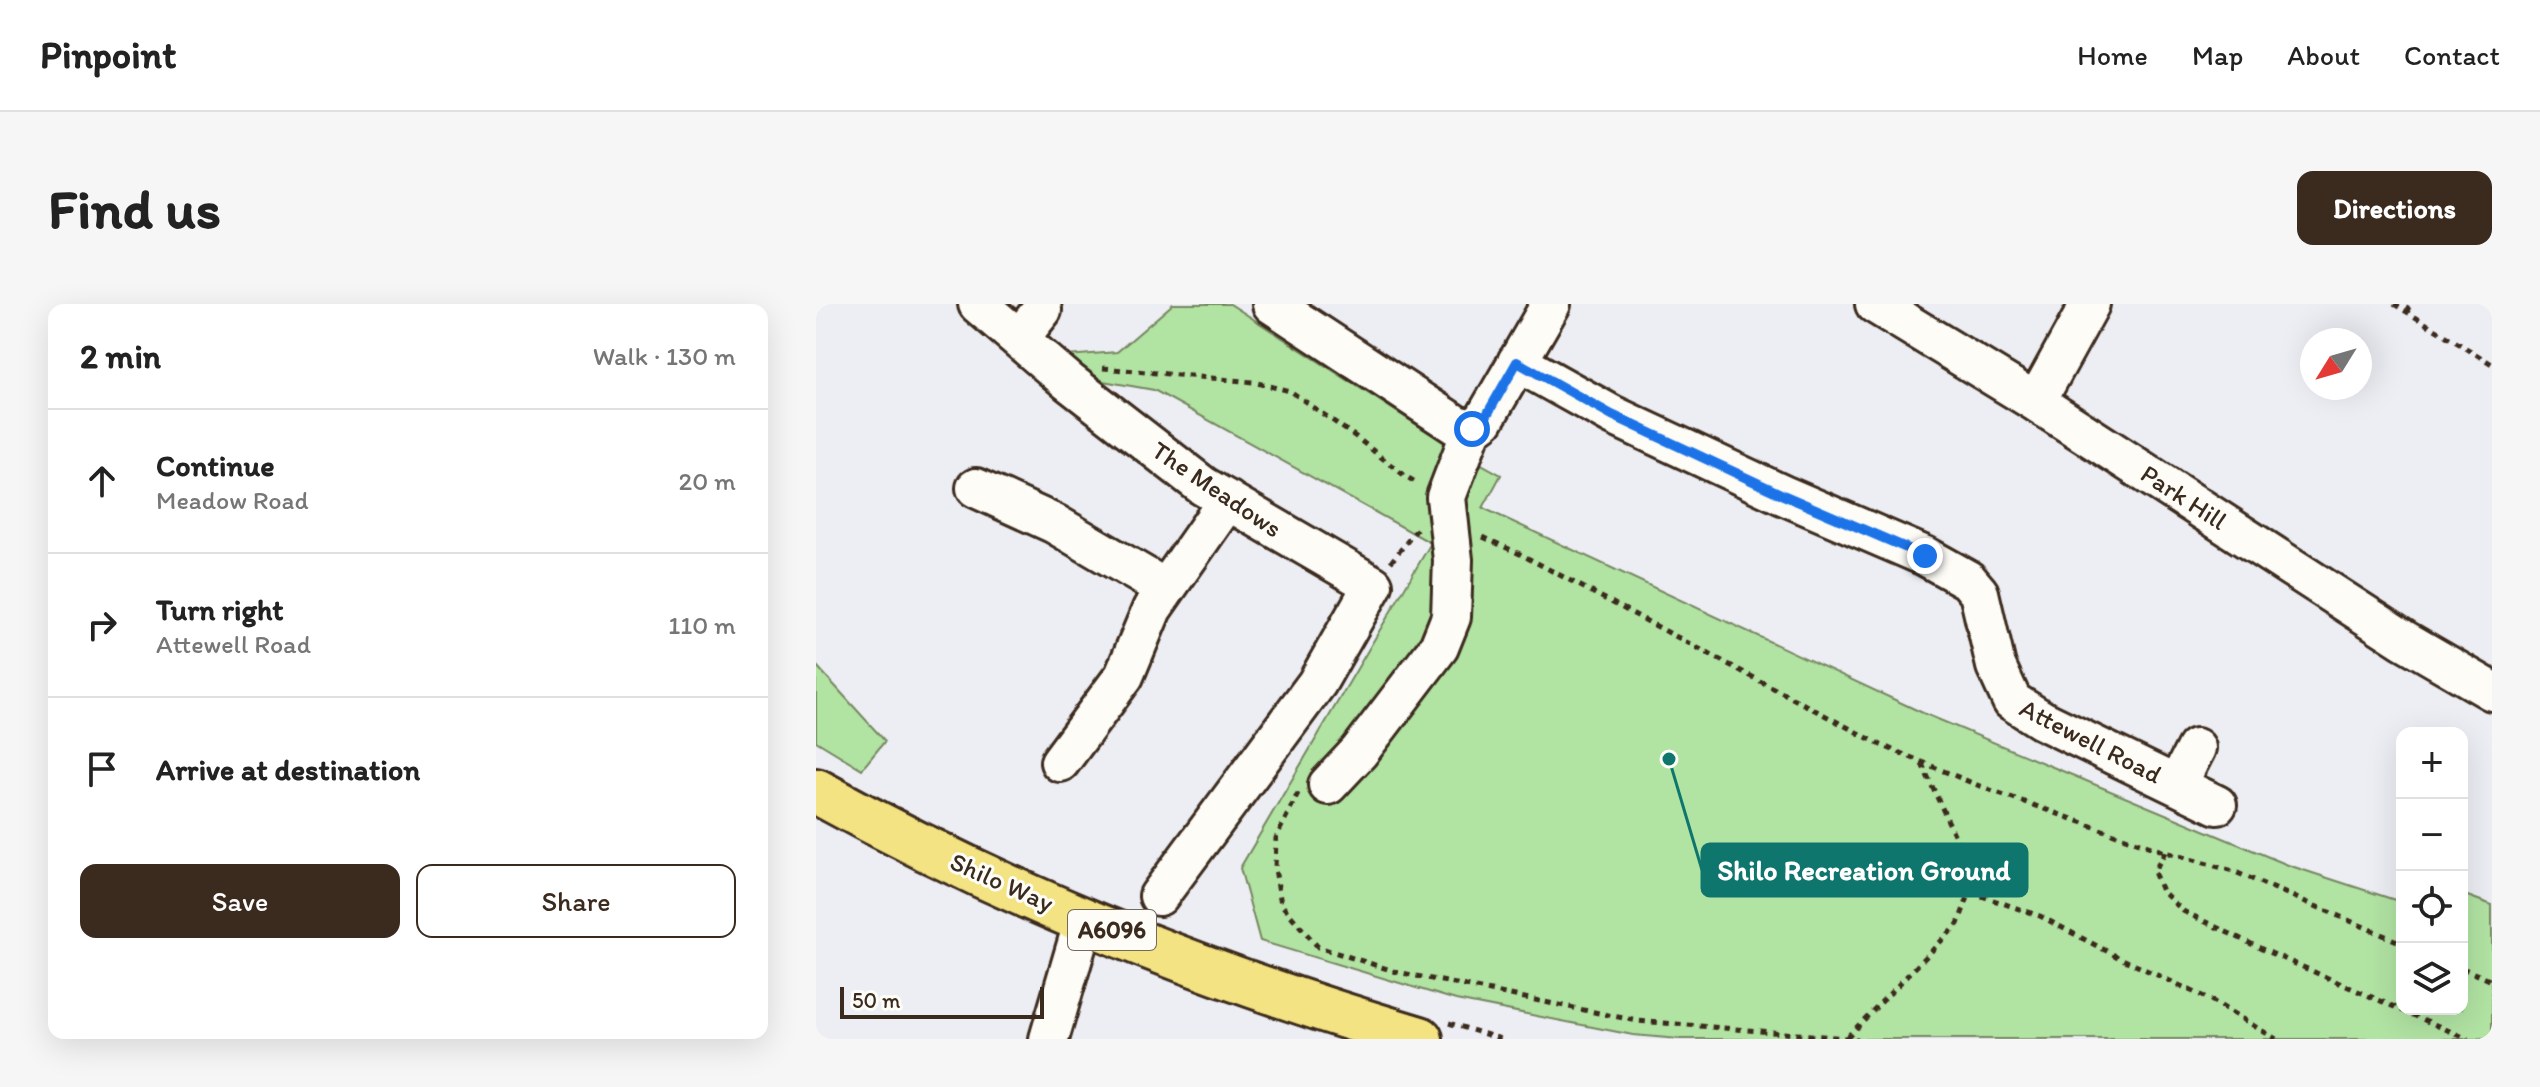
<!DOCTYPE html>
<meta charset="utf-8">
<style>
:root{--surface:#fff;--page:#f6f6f6;--text:#222;--muted:#767676;--line:#e0e0e0;--accent:#3b2a1e}
body{margin:0;font-family:Itim,sans-serif;background:var(--page);color:var(--text)}
.controls{position:absolute;right:24px;bottom:24px;display:grid;overflow:hidden;border-radius:16px;box-shadow:0 8px 32px #0002}
.controls button{width:72px;height:72px;display:grid;place-items:center;padding:0;border:0;border-bottom:2px solid var(--line);background:var(--surface);color:var(--text);font:40px sans-serif}
.compass{position:absolute;left:1484px;top:24px;width:72px;height:72px;border-radius:50%;background:var(--surface);box-shadow:0 8px 32px #0002;rotate:233deg}
.scale{position:absolute;left:24px;bottom:20px;width:204px;box-sizing:border-box;padding-left:8px;border:4px solid #3b2a1e;border-top:0;font-size:22px;line-height:28px;white-space:nowrap;color:#3b2a1e;-webkit-text-stroke:6px #fdfcf7;paint-order:stroke}
.stop{position:absolute;width:24px;height:24px;margin:-18px;border:6px solid #1a73e8;border-radius:50%;background:#fff}
.stop.end{background:#1a73e8;border-color:#fff;box-shadow:0 2px 8px #0008}
.list{margin:0;padding:0;list-style:none}
h2{display:flex;justify-content:space-between;align-items:center;height:104px;margin:0;padding:0 32px;font-size:34px}
h2 small{font-size:26px;font-weight:400;color:var(--muted)}
.list li{display:grid;grid-template-columns:52px 1fr auto;gap:24px;align-items:center;box-sizing:border-box;height:144px;padding:0 32px;border-top:2px solid var(--line)}
.list b{display:block;font-size:30px;white-space:nowrap}
.list p{margin:0;font-size:26px;white-space:nowrap;color:var(--muted)}
.list em{font-size:26px;font-style:normal;color:var(--muted)}
.actions{display:flex;gap:16px;padding:24px 32px}
.actions a{flex:1;padding:18px 0;border:2px solid var(--accent);border-radius:16px;text-align:center;font-size:28px;color:var(--accent)}
.actions .main{background:var(--accent);color:#fff}
.icon{flex:none;width:44px;height:44px;fill:none;stroke:currentColor;stroke-width:2;stroke-linecap:round;stroke-linejoin:round}
.map{position:relative;flex:none;width:1676px;height:735px;overflow:hidden;border-radius:16px}
header{display:flex;align-items:center;gap:48px;box-sizing:border-box;height:112px;padding:0 40px;background:var(--surface);border-bottom:2px solid var(--line)}
header strong{font-size:38px}
nav{display:flex;gap:44px;margin-inline-start:auto;font-size:28px}
.intro{display:flex;align-items:center;justify-content:space-between;box-sizing:border-box;height:192px;padding:0 48px}
h1{margin:0;font-size:56px}
.button{padding:20px 36px;border-radius:16px;background:var(--accent);color:#fff;font-size:28px;font-weight:700}
main{display:flex;gap:48px;padding:0 48px}
aside{flex:1;background:var(--surface);border-radius:16px;box-shadow:0 8px 32px #0002}
.map>svg:first-child{display:block}
</style>
<header>
<strong>Pinpoint</strong>
<nav><a>Home</a><a>Map</a><a>About</a><a>Contact</a></nav>
</header>
<div class="intro"><h1>Find us</h1><a class="button">Directions</a></div>
<main>
<aside>
<h2>2 min<small>Walk · 130 m</small></h2>
<ul class="list">
<li><svg class="icon" aria-label="ahead" viewBox="0 0 24 24"><path d="M12 20V5M6 11l6-6 6 6"/></svg><div><b>Continue</b><p>Meadow Road</p></div><em>20 m</em></li>
<li><svg class="icon" aria-label="right" viewBox="0 0 24 24"><path d="M7 20v-9h11M14 6l5 5-5 5"/></svg><div><b>Turn right</b><p>Attewell Road</p></div><em>110 m</em></li>
<li><svg class="icon" aria-label="arrive" viewBox="0 0 24 24"><path d="M6 21V4h12l-3 4 3 4H6"/></svg><div><b>Arrive at destination</b></div></li>
</ul>
<div class="actions"><a class="main">Save</a><a>Share</a></div>
</aside>
<div class="map">
<svg width="1676" height="735" viewBox="0 0 1676 735">
<rect width="100%" height="100%" fill="#eceef4"/>
<filter id="ink" filterUnits="userSpaceOnUse"><feTurbulence type="fractalNoise" baseFrequency=".0125" numOctaves="2"/><feDisplacementMap in="SourceGraphic" scale="16" xChannelSelector="R" yChannelSelector="G"/><feConvolveMatrix kernelMatrix="1 2 1 2 8 2 1 2 1" color-interpolation-filters="sRGB"/></filter>
<g filter="url(#ink)">
<!-- green -->
<path fill="#b1e3a3" stroke="#768660" stroke-width="2" d="M357 0H414L635 143 685 171 667 204 1107 409 1472 561 1579 596 1586 579V705H1646V590L1676 601V735H863L817 731 640 696 444 637 424 564 615 239 338 86 287 77 250 52 301 48Z
M0 361 69 437 46 465 0 437Z"/>
<g fill="none" stroke-linecap="round" stroke-linejoin="round">
<defs>
<path id="minor" d="M162 0 253 78 387 182 557 281 501 379 343 592
M456 0 640 121 656 125 668 116 735 0
M1059 0 1220 98 1588 336 1676 387
M203 35 226 6
M701 58 796 111 967 191 1109 252 1152 276 1163 289 1180 362 1196 397 1226 416 1401 501
M1220 98 1274 0
M160 184 239 220 350 285
M244 458 308 372 336 305 412 196
M512 481 543 448 623 343 635 313 637 256 630 193 656 125
M1361 481 1380 444
M233 735 268 616"/>
<path id="major" d="M0 487C190 592 396 674 604 735"/>
</defs>
<!-- minor casing -->
<use href="#minor" stroke="#3b2a1e" stroke-width="44"/>
<!-- major casing -->
<use href="#major" stroke="#3b2a1e" stroke-width="50"/>
<!-- path -->
<path stroke="#3b2a1e" stroke-width="5" stroke-dasharray="6 6" stroke-linecap="butt" d="M1578 0 1676 60
M1590 8 1595 0
M287 64 437 78 474 87 540 133 589 172 601 179
M667 233 704 250 1065 441 1166 483 1349 548 1417 567 1586 639
M575 258 601 225
M482 489 460 534 459 565 465 600 502 643 581 668 822 717 1042 735
M1349 548 1338 568 1346 587 1367 607 1450 647 1652 735
M1154 588 1224 612 1302 653 1393 695 1460 735
M1646 664 1676 677
M633 719 685 735
M1031 733 1142 620 1154 588 1142 539 1106 460"/>
<!-- minor -->
<use href="#minor" stroke="#fdfcf7" stroke-width="38"/>
<!-- major -->
<use href="#major" stroke="#f4e382" stroke-width="44"/>
</g>
</g>
<g fill="none" stroke-linecap="round" stroke-linejoin="round" filter="url(#ink)">
<!-- route -->
<path stroke="#1a73e8" stroke-width="10" d="M656 125 668 116 701 58 796 111 967 191 1109 252"/>
</g>
<g text-anchor="middle" stroke-width="6" stroke-linejoin="round" paint-order="stroke">
<!-- shield labels -->
<rect fill="#fdfcf7" stroke="#75695f" stroke-width="2" x="252" y="606" width="88" height="40" rx="6"/>
<g font-size="24" font-weight="bold" fill="#3b2a1e">
<text x="296" y="634">A6096</text>
</g>
<!-- street labels -->
<g font-size="26" fill="#3b2a1e" stroke="#fdfcf7">
<text transform="translate(401 185) rotate(34)" y="9">The Meadows</text>
<text transform="translate(1368 193) rotate(33)" y="9">Park Hill</text>
<text transform="translate(1275 437) rotate(27)" y="9">Attewell Road</text>
<text transform="translate(186 578) rotate(24)" y="9">Shilo Way</text>
</g>
</g>
<!-- callouts -->
<path fill="none" stroke="#0f766e" stroke-width="3" d="M853 455L886 566"/>
<circle fill="#0f766e" stroke="#fdfcf7" stroke-width="3" cx="853" cy="455" r="8"/>
<rect fill="#0f766e" stroke="#0f766e" stroke-width="3" x="886" y="540" width="325" height="52" rx="8"/>
<g font-size="28" text-anchor="middle" font-weight="bold" fill="#fff">
<text x="1048" y="576">Shilo Recreation Ground</text>
</g>
</svg>
<div class="controls">
<button>+</button>
<button>−</button>
<button><svg class="icon" aria-label="locate" viewBox="0 0 24 24"><circle cx="12" cy="12" r="6"/><path d="M12 2v4M12 18v4M2 12h4M18 12h4"/></svg></button>
<button><svg class="icon" aria-label="layers" viewBox="0 0 24 24"><path d="M12 4l9 5-9 5-9-5zM3 14l9 5 9-5"/></svg></button>
</div>
<svg class="compass" viewBox="-18 -18 36 36"><path d="M0-13l5 13h-10z" fill="#e53935"/><path d="M0 13l5-13h-10z" fill="#767676"/></svg>
<div class="scale">50 m</div>
<div class="stop" style="left:656px;top:125px"></div>
<div class="stop end" style="left:1109px;top:252px"></div>
</div>
</main>
